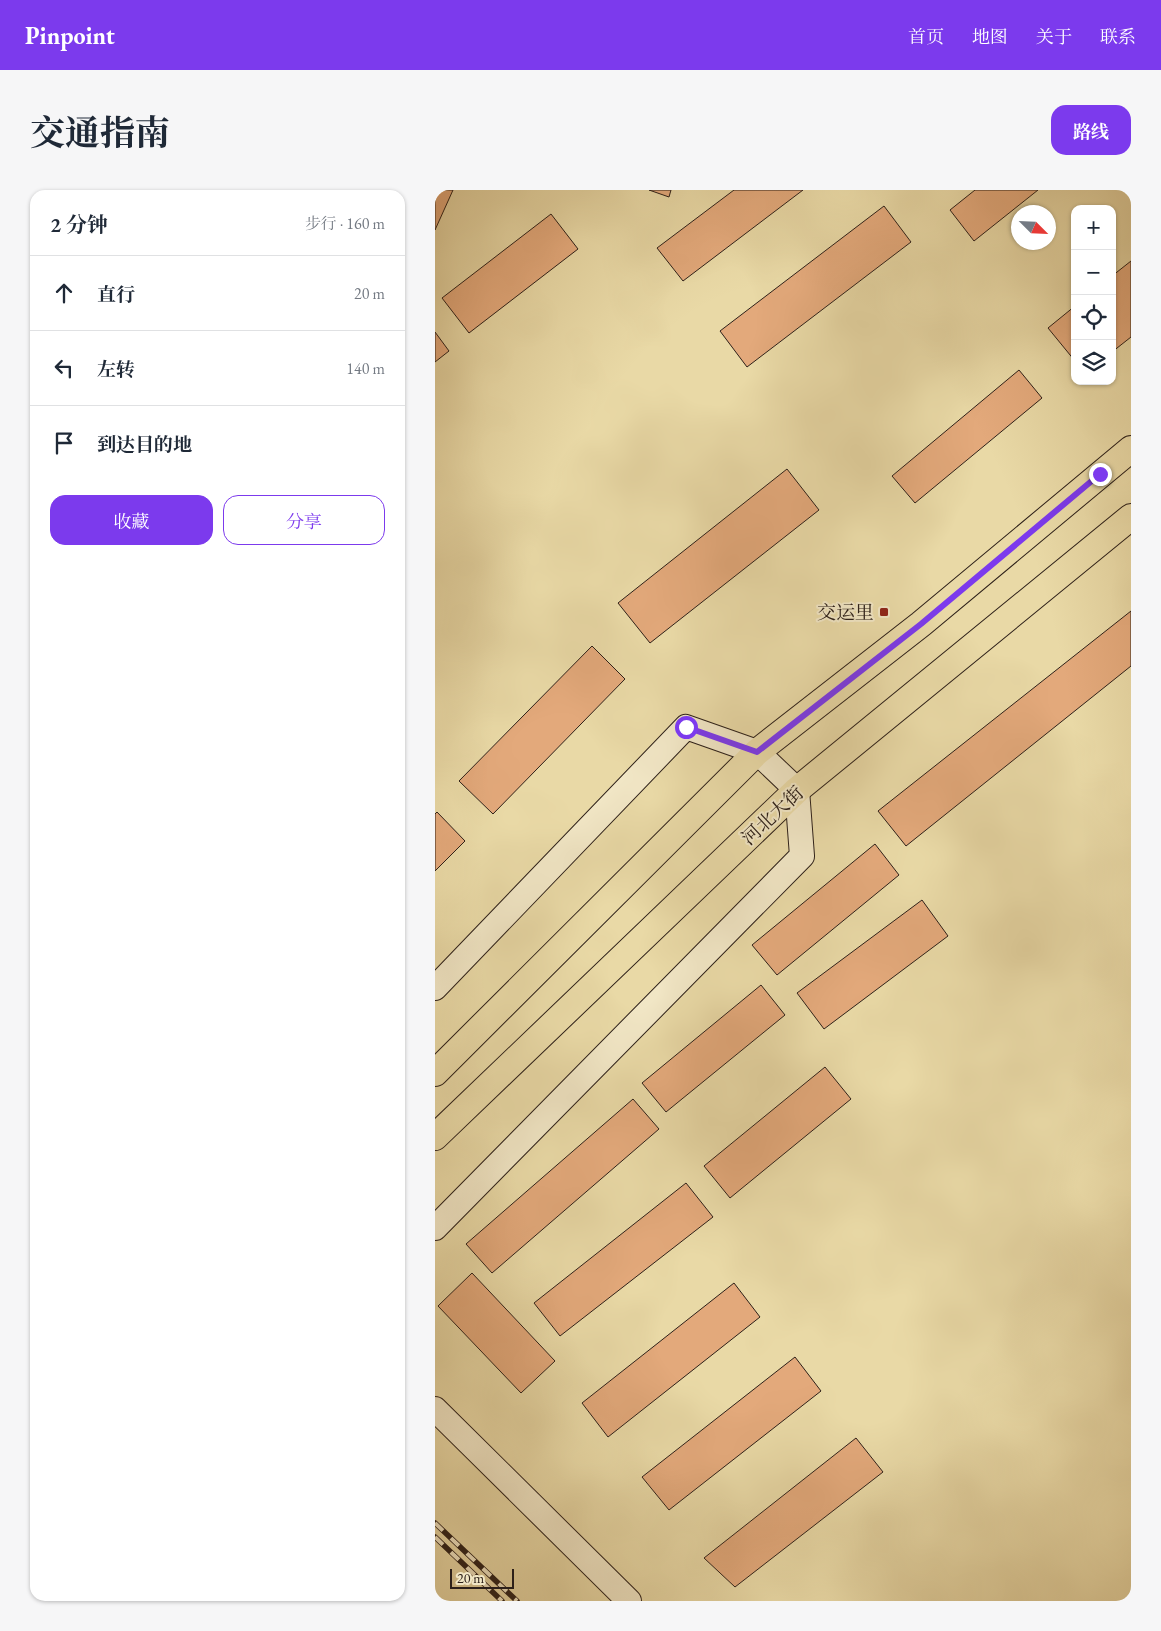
<!DOCTYPE html>
<html lang="zh">
<meta charset="utf-8">
<style>
:root{--surface:#fff;--page:#f6f6f7;--text:#1f2937;--muted:#747a83;--line:#e0e1e3;--accent:#7c3aed}
body{margin:0;font-family:"EB Garamond","Noto Serif SC",serif;background:var(--page);color:var(--text)}
.controls{position:absolute;right:15px;top:15px;display:grid;overflow:hidden;border-radius:10px;box-shadow:0 1px 4px #0004}
.controls button{width:45px;height:45px;display:grid;place-items:center;padding:0;border:0;border-bottom:1px solid var(--line);background:var(--surface);color:var(--text);font:25px sans-serif}
.compass{position:absolute;left:576px;top:15px;width:45px;height:45px;border-radius:50%;background:var(--surface);box-shadow:0 1px 4px #0004;rotate:114deg}
.scale{position:absolute;left:15px;bottom:12px;width:64px;box-sizing:border-box;padding-left:5px;border:2px solid #2d2019;border-top:0;font-size:14px;line-height:18px;white-space:nowrap;color:#2d2019;-webkit-text-stroke:4px #f1e6c5;paint-order:stroke}
.stop{position:absolute;width:15px;height:15px;margin:-11px;border:4px solid #7c3aed;border-radius:50%;background:#fff}
.stop.end{background:#7c3aed;border-color:#fff;box-shadow:0 1px 5px #0008}
.list{margin:0;padding:0;list-style:none}
h2{display:flex;justify-content:space-between;align-items:center;height:65px;margin:0;padding:0 20px;font-size:21px}
h2 small{font-size:16px;font-weight:400;color:var(--muted)}
.list li{display:grid;grid-template-columns:32px 1fr auto;gap:15px;align-items:center;box-sizing:border-box;height:75px;padding:0 20px;border-top:1px solid var(--line)}
.list b{display:block;font-size:19px;white-space:nowrap}
.list em{font-size:16px;font-style:normal;color:var(--muted)}
.actions{display:flex;gap:10px;padding:15px 20px}
.actions a{flex:1;padding:11px 0;border:1px solid var(--accent);border-radius:15px;text-align:center;font-size:18px;color:var(--accent)}
.actions .main{background:var(--accent);color:#fff}
.icon{flex:none;width:28px;height:28px;fill:none;stroke:currentColor;stroke-width:2;stroke-linecap:round;stroke-linejoin:round}
.map{position:relative;flex:none;width:696px;height:1411px;overflow:hidden;border-radius:15px}
header{display:flex;align-items:center;gap:30px;box-sizing:border-box;height:70px;padding:0 25px;background:var(--accent);color:#fff}
header strong{font-size:24px}
nav{display:flex;gap:28px;margin-inline-start:auto;font-size:18px}
.intro{display:flex;align-items:center;justify-content:space-between;box-sizing:border-box;height:120px;padding:0 30px}
h1{margin:0;font-size:35px}
.button{padding:12px 22px;border-radius:15px;background:var(--accent);color:#fff;font-size:18px;font-weight:700}
main{display:flex;gap:30px;padding:0 30px}
aside{flex:1;background:var(--surface);border-radius:15px;box-shadow:0 1px 4px #0004}
.map>svg:first-child{display:block}
</style>
<header>
<strong>Pinpoint</strong>
<nav><a>首页</a><a>地图</a><a>关于</a><a>联系</a></nav>
</header>
<div class="intro"><h1>交通指南</h1><a class="button">路线</a></div>
<main>
<aside>
<h2>2 分钟<small>步行 · 160 m</small></h2>
<ul class="list">
<li><svg class="icon" aria-label="ahead" viewBox="0 0 24 24"><path d="M12 20V5M6 11l6-6 6 6"/></svg><div><b>直行</b></div><em>20 m</em></li>
<li><svg class="icon" aria-label="left" viewBox="0 0 24 24"><path d="M17 20v-9H6M10 6l-5 5 5 5"/></svg><div><b>左转</b></div><em>140 m</em></li>
<li><svg class="icon" aria-label="arrive" viewBox="0 0 24 24"><path d="M6 21V4h12l-3 4 3 4H6"/></svg><div><b>到达目的地</b></div></li>
</ul>
<div class="actions"><a class="main">收藏</a><a>分享</a></div>
</aside>
<div class="map">
<svg width="696" height="1411" viewBox="0 0 696 1411">
<rect width="100%" height="100%" fill="#e9d9a6"/>
<filter id="stains"><feTurbulence type="fractalNoise" baseFrequency=".004" numOctaves="4"/><feColorMatrix values="0 0 0 0 .2 0 0 0 0 .09 0 0 0 0 .02 0 0 0 .5 -.17"/></filter>
<radialGradient id="worn" r=".72"><stop offset=".6" stop-color="#630" stop-opacity="0"/><stop offset="1" stop-color="#630" stop-opacity=".3"/></radialGradient>
<!-- building -->
<path fill="#e3a97b" stroke="#2d2019" d="M0 0H18L0 40Z
M214 0H236L234 7Z
M299 0H368L248 91 222 58Z
M540 0H603L539 51 515 20Z
M449 16 476 52 312 177 285 141Z
M116 24 143 59 34 143 7 108Z
M696 71V147L677 162V86Z
M640 116V171L613 138Z
M0 142 14 161 0 172Z
M584 180 607 208 480 313 457 286Z
M352 279 384 320 215 453 183 413Z
M696 421V476L471 656 443 621Z
M157 456 190 489 58 624 24 591Z
M2 622 30 651 0 681V624Z
M440 654 464 685 342 785 317 755Z
M487 710 513 746 389 839 362 803Z
M326 795 350 825 231 922 207 893Z
M390 877 416 909 295 1008 269 976Z
M198 909 224 939 57 1083 31 1054Z
M251 993 278 1027 125 1146 99 1113Z
M37 1083 120 1171 86 1203 3 1116Z
M299 1093 325 1127 173 1247 147 1213Z
M360 1167 386 1201 234 1320 207 1287Z
M421 1248 448 1282 300 1397 269 1368Z"/>
<g fill="none" stroke-linecap="round" stroke-linejoin="round">
<defs>
<path id="secondary" d="M0 798 251 537 322 562 362 600 367 666 0 1038
M0 1219 194 1411"/>
<path id="primary" d="M0 883 322 562 486 434 696 259
M0 947 362 600 696 327"/>
</defs>
<!-- secondary casing -->
<use href="#secondary" stroke="#2d2019" stroke-width="26"/>
<!-- primary casing -->
<use href="#primary" stroke="#2d2019" stroke-width="28"/>
<!-- secondary -->
<use href="#secondary" stroke="#f1e6c5" stroke-width="24"/>
<!-- primary -->
<use href="#primary" stroke="#e9d9a6" stroke-width="26"/>
<defs>
<path id="rail" d="M0 1333 82 1411
M0 1347 67 1411"/>
</defs>
<!-- rail casing -->
<use href="#rail" stroke="#2d2019" stroke-width="5.5"/>
<!-- rail -->
<use href="#rail" stroke="#f1e6c5" stroke-width="4" stroke-dasharray="11" stroke-linecap="butt"/>
</g>
<g fill="none" stroke-linecap="round" stroke-linejoin="round">
<!-- route -->
<path stroke="#7c3aed" stroke-width="6" d="M251 537 322 562 486 434 665 284"/>
</g>
<!-- markers -->
<rect fill="#8f2418" stroke="#f1e6c5" stroke-width="2" x="444" y="417" width="10" height="10" rx="2.5"/>
<g text-anchor="middle" stroke-width="4" stroke-linejoin="round" paint-order="stroke">
<!-- poi labels -->
<g font-size="19" fill="#2d2019" stroke="#f1e6c5" text-anchor="end">
<text x="439" y="429">交运里</text>
</g>
<!-- street labels -->
<g font-size="19" fill="#2d2019" stroke="#f1e6c5">
<text transform="translate(337 625) rotate(-43)" y="7">河北大街</text>
</g>
</g>
<rect width="100%" height="100%" filter="url(#stains)"/>
<rect width="100%" height="100%" fill="url(#worn)"/>
</svg>
<div class="controls">
<button>+</button>
<button>−</button>
<button><svg class="icon" aria-label="locate" viewBox="0 0 24 24"><circle cx="12" cy="12" r="6"/><path d="M12 2v4M12 18v4M2 12h4M18 12h4"/></svg></button>
<button><svg class="icon" aria-label="layers" viewBox="0 0 24 24"><path d="M12 4l9 5-9 5-9-5zM3 14l9 5 9-5"/></svg></button>
</div>
<svg class="compass" viewBox="-18 -18 36 36"><path d="M0-13l5 13h-10z" fill="#e53935"/><path d="M0 13l5-13h-10z" fill="#747a83"/></svg>
<div class="scale">20 m</div>
<div class="stop" style="left:251px;top:537px"></div>
<div class="stop end" style="left:665px;top:284px"></div>
</div>
</main>
